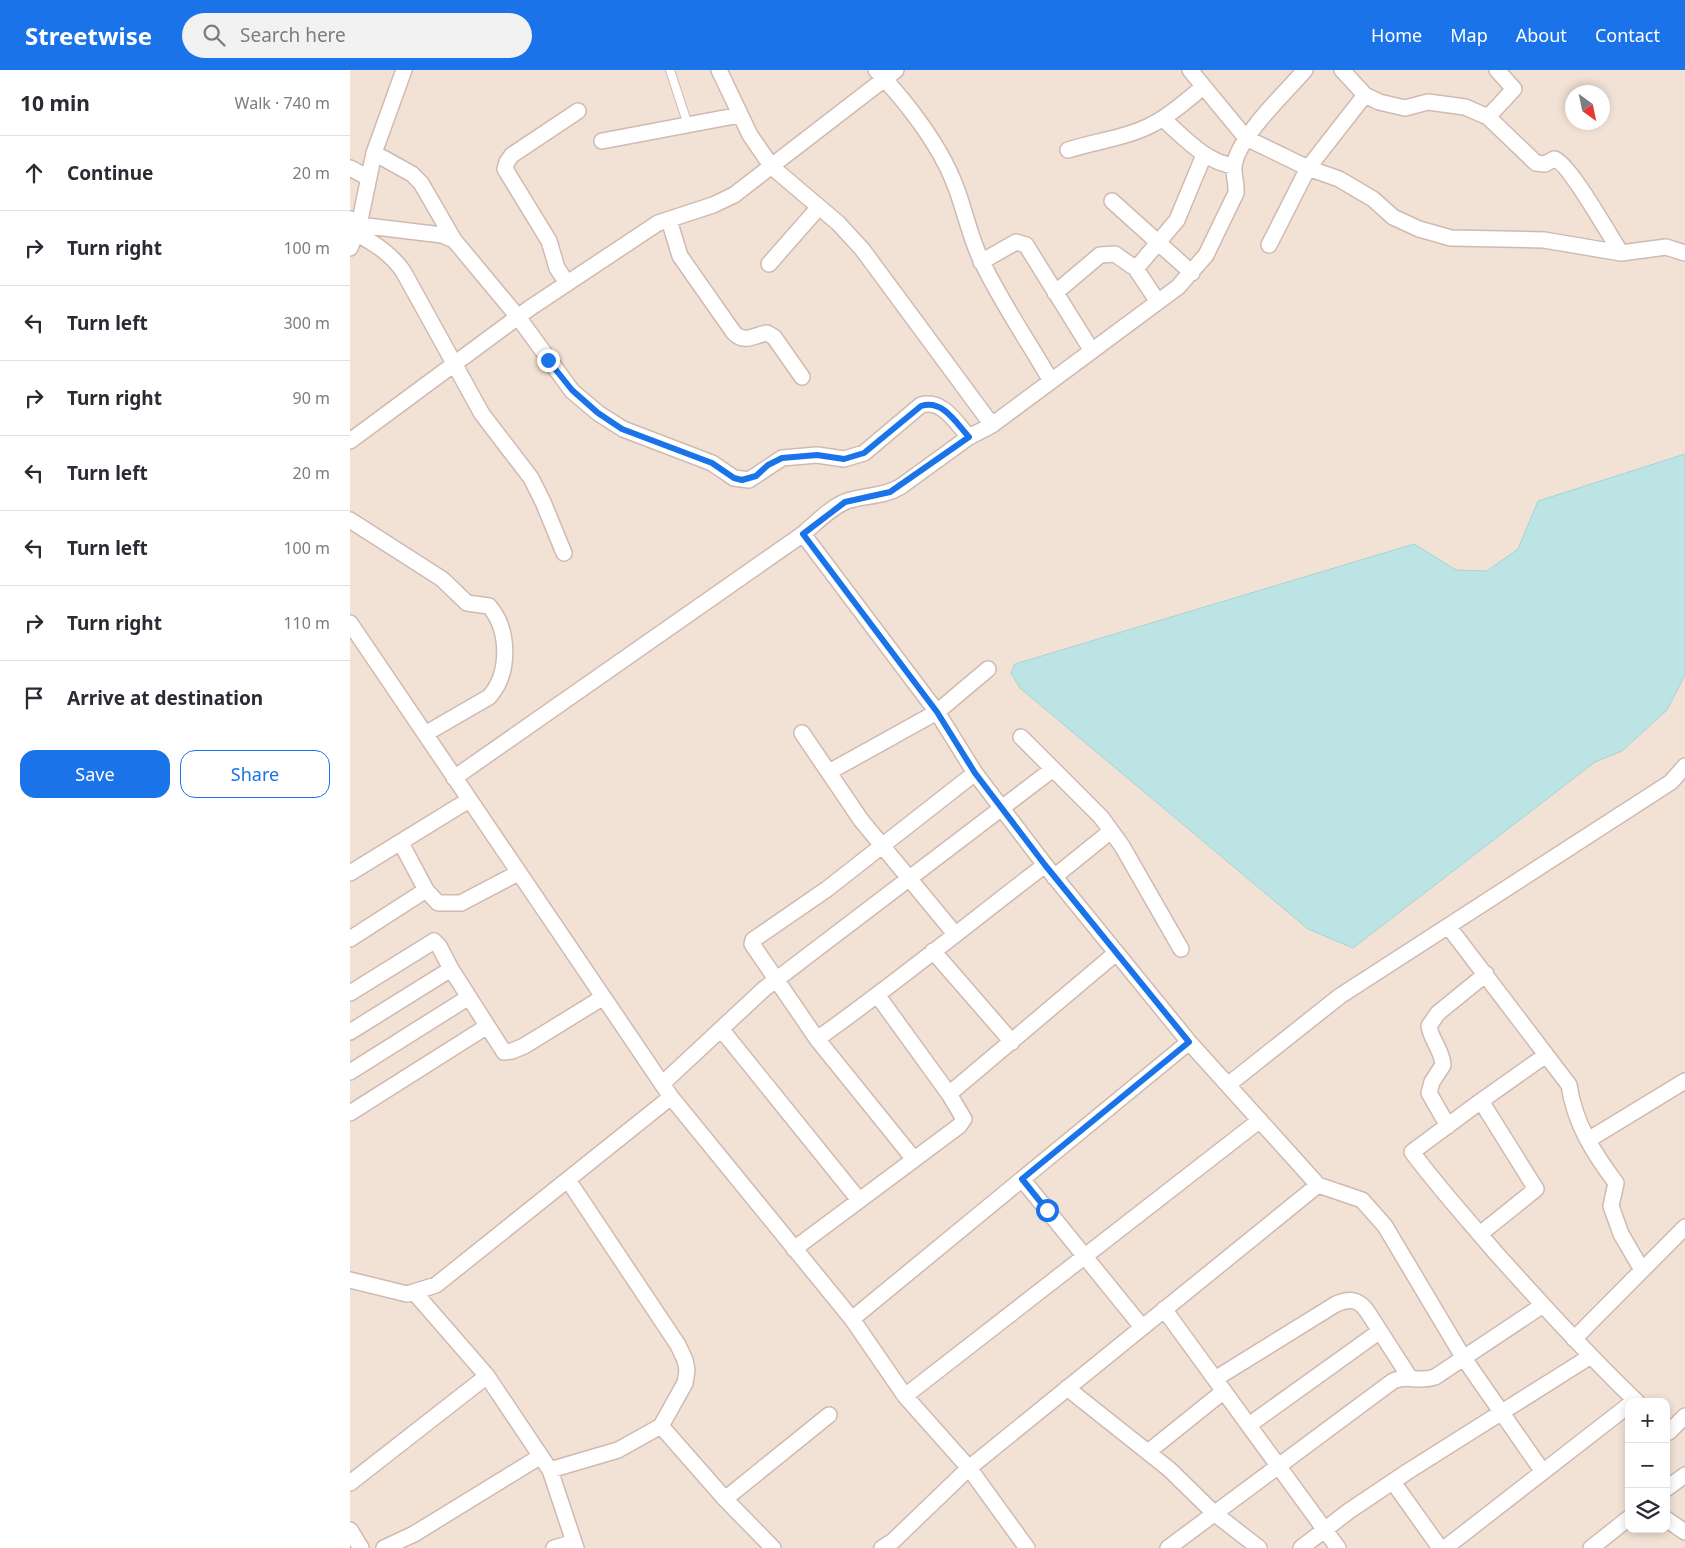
<!DOCTYPE html>
<meta charset="utf-8">
<style>
:root{--surface:#fff;--page:#f2f2f3;--text:#2b2b33;--muted:#7c7c81;--line:#e1e1e2;--accent:#1a73e8}
body{margin:0;font-family:"Noto Sans",sans-serif;background:var(--page);color:var(--text)}
.controls{position:absolute;right:15px;bottom:15px;display:grid;overflow:hidden;border-radius:10px;box-shadow:0 2px 8px #0003}
.controls button{width:45px;height:45px;display:grid;place-items:center;padding:0;border:0;border-bottom:1px solid var(--line);background:var(--surface);color:var(--text);font:25px sans-serif}
.compass{position:absolute;left:1215px;top:15px;width:45px;height:45px;border-radius:50%;background:var(--surface);box-shadow:0 2px 8px #0003;rotate:147deg}
.stop{position:absolute;width:15px;height:15px;margin:-11px;border:4px solid #1a73e8;border-radius:50%;background:#fff}
.stop.end{background:#1a73e8;border-color:#fff;box-shadow:0 1px 5px #0008}
.list{margin:0;padding:0;list-style:none}
h2{display:flex;justify-content:space-between;align-items:center;height:65px;margin:0;padding:0 20px;font-size:21px}
h2 small{font-size:16px;font-weight:400;color:var(--muted)}
.list li{display:grid;grid-template-columns:32px 1fr auto;gap:15px;align-items:center;box-sizing:border-box;height:75px;padding:0 20px;border-top:1px solid var(--line)}
.list b{display:block;font-size:19px;white-space:nowrap}
.list em{font-size:16px;font-style:normal;color:var(--muted)}
.actions{display:flex;gap:10px;padding:15px 20px}
.actions a{flex:1;padding:11px 0;border:1px solid var(--accent);border-radius:15px;text-align:center;font-size:18px;color:var(--accent)}
.actions .main{background:var(--accent);color:#fff}
.icon{flex:none;width:28px;height:28px;fill:none;stroke:currentColor;stroke-width:2;stroke-linecap:round;stroke-linejoin:round}
.map{position:relative;flex:none;width:1335px;height:1478px;overflow:hidden}
header{display:flex;align-items:center;gap:30px;box-sizing:border-box;height:70px;padding:0 25px;background:var(--accent);color:#fff}
header strong{font-size:24px}
nav{display:flex;gap:28px;margin-inline-start:auto;font-size:18px}
.search{width:350px;height:45px;background:var(--page);display:flex;align-items:center;gap:12px;box-sizing:border-box;padding:0 18px;border-radius:28px;color:var(--muted);font-size:19px}
main{display:flex}
aside{flex:1;background:var(--surface)}
.map>svg:first-child{display:block}
</style>
<header>
<strong>Streetwise</strong>
<div class="search"><svg class="icon" aria-label="search" viewBox="0 0 24 24"><circle cx="10" cy="10" r="6"/><path d="M15 15l6 6"/></svg>Search here</div>
<nav><a>Home</a><a>Map</a><a>About</a><a>Contact</a></nav>
</header>
<main>
<aside>
<h2>10 min<small>Walk · 740 m</small></h2>
<ul class="list">
<li><svg class="icon" aria-label="ahead" viewBox="0 0 24 24"><path d="M12 20V5M6 11l6-6 6 6"/></svg><div><b>Continue</b></div><em>20 m</em></li>
<li><svg class="icon" aria-label="right" viewBox="0 0 24 24"><path d="M7 20v-9h11M14 6l5 5-5 5"/></svg><div><b>Turn right</b></div><em>100 m</em></li>
<li><svg class="icon" aria-label="left" viewBox="0 0 24 24"><path d="M17 20v-9H6M10 6l-5 5 5 5"/></svg><div><b>Turn left</b></div><em>300 m</em></li>
<li><svg class="icon" aria-label="right" viewBox="0 0 24 24"><path d="M7 20v-9h11M14 6l5 5-5 5"/></svg><div><b>Turn right</b></div><em>90 m</em></li>
<li><svg class="icon" aria-label="left" viewBox="0 0 24 24"><path d="M17 20v-9H6M10 6l-5 5 5 5"/></svg><div><b>Turn left</b></div><em>20 m</em></li>
<li><svg class="icon" aria-label="left" viewBox="0 0 24 24"><path d="M17 20v-9H6M10 6l-5 5 5 5"/></svg><div><b>Turn left</b></div><em>100 m</em></li>
<li><svg class="icon" aria-label="right" viewBox="0 0 24 24"><path d="M7 20v-9h11M14 6l5 5-5 5"/></svg><div><b>Turn right</b></div><em>110 m</em></li>
<li><svg class="icon" aria-label="arrive" viewBox="0 0 24 24"><path d="M6 21V4h12l-3 4 3 4H6"/></svg><div><b>Arrive at destination</b></div></li>
</ul>
<div class="actions"><a class="main">Save</a><a>Share</a></div>
</aside>
<div class="map">
<svg width="1335" height="1478" viewBox="0 0 1335 1478">
<rect width="100%" height="100%" fill="#fbf1e7"/>
<!-- residential -->
<path fill="#f2e2d6" fill-rule="evenodd" d="M0 0H1335V1478H0ZM1222 22H1252V52H1222ZM1279 1332H1316V1459H1279Z"/>
<!-- water -->
<path fill="#bde4e4" stroke="#a4d4d5" d="M1335 384V605L1317 640 1272 681 1245 692 1003 878 958 859 670 618 661 603 665 594 1064 474 1106 500 1137 501 1168 479 1188 431Z"/>
<g fill="none" stroke-linecap="round" stroke-linejoin="round">
<defs>
<path id="lane" d="M320 0 338 55"/>
<path id="street" d="M369 0 400 65 422 97 488 153 512 179 642 355
M526 0C555 30 590 75 605 115 615 140 619 165 631 190 651 232 678 271 701 311
M840 0 896 68 958 98 989 109 1023 129 1043 147 1069 159 1101 168 1194 170 1271 183 1316 177 1335 183
M992 0 1015 25 1029 32 1055 38 1078 32 1115 37 1138 47 1164 19 1147 0
M1138 47 1186 93 1195 94 1204 89C1218 91 1261 168 1271 183
M813 49C835 68 855 92 884 96
M252 71 390 45
M718 80C746 71 777 68 803 54 821 45 837 30 853 17
M24 83 62 104 71 113 104 170
M0 98 19 108
M762 131 842 203
M0 149 9 155 92 165 104 170 168 247 222 321 248 343 273 359 362 393 384 408 399 410 432 388 467 385 494 389 514 383 571 335C593 329 606 353 619 367
M319 150 330 186 384 263C395 274 404 265 417 263L424 267 452 307
M6 163C25 174 40 183 53 201L132 344 181 408 193 432 214 483
M919 175 958 98 1015 25
M0 178 9 155 24 83 54 0
M631 192 666 172 676 175 742 281
M419 194 469 137
M784 196 808 232
M217 213 207 198 199 171 155 99 157 92 162 85 228 41
M705 223 750 185 765 184 782 196 790 194 827 150 854 85
M0 371 180 238 308 153 363 135 384 125 546 0
M0 450 92 509 117 533 139 536C160 560 160 604 139 627L75 664
M453 464 587 642 625 703 695 795 839 972
M0 553 321 1027 502 1249 555 1326 619 1398 677 1478
M452 663 511 750 605 864
M671 667 751 747 772 776 831 879
M479 702 587 642 638 599
M104 708 453 464C466 453 481 437 497 431 515 425 533 427 550 417L619 367 642 355 828 217 856 185 886 123C887 114 883 105 884 96 888 67 935 23 955 0
M51 773 76 820
M0 803 119 730
M704 807 761 761
M1098 856 1219 1015C1225 1054 1243 1082 1266 1113L1261 1136 1271 1164 1292 1200
M0 869 76 820 88 833H111L168 803
M583 881 662 972
M0 923 84 871 89 876 101 899 154 982 162 981 174 976 252 928
M528 926 599 1024 766 883
M371 959 509 1130
M0 962 101 899
M467 969C545 914 619 853 695 795
M0 1002 119 927
M312 1014 414 919 703 699
M879 1014 990 926 1321 712 1335 696
M1131 1031 1196 985
M0 1043 136 957
M1098 1056 1079 1023 1082 1012 1093 995C1092 980 1081 970 1079 956L1088 943 1136 904
M1238 1070 1335 1011
M563 1088 467 969 402 874 403 870 477 819 625 703
M672 1109 792 1257
M968 1115 1012 1130 1035 1156 1113 1287 1193 1402
M1130 1164 1186 1119 1131 1031 1062 1082C1088 1117 1117 1149 1145 1182 1191 1233 1237 1284 1287 1332
M444 1179 609 1056 614 1049 599 1024
M0 1210 57 1224 86 1215 321 1027
M64 1222 137 1306 200 1400 226 1478
M814 1239 988 1478
M502 1249 839 972 968 1115 619 1398 543 1471 532 1478
M1224 1269 1335 1157
M865 1309 986 1234C1000 1228 1008 1229 1017 1241L1060 1308
M717 1318 819 1399 864 1443 909 1478
M555 1326 910 1050
M899 1355 1030 1261
M311 1356 375 1429 423 1478
M1316 1360 1319 1362 1335 1346
M798 1382 874 1321
M200 1400 268 1380 311 1356 335 1313 337 1300 335 1290 328 1275 218 1110
M1043 1412 1090 1478
M0 1413 137 1306
M1316 1419 1335 1405
M375 1429 479 1345
M1316 1449 1335 1462
M0 1460 11 1478
M34 1478 64 1464 191 1386
M204 1478 224 1472
M818 1478 1043 1311C1059 1304 1068 1313 1085 1307L1193 1235
M951 1478 999 1441 1057 1402 1241 1286
M1095 1478 1279 1335
M1241 1478 1279 1448"/>
</defs>
<!-- lane casing -->
<use href="#lane" stroke="#cfbab1" stroke-width="10"/>
<!-- street casing -->
<use href="#street" stroke="#cfbab1" stroke-width="18"/>
<!-- lane -->
<use href="#lane" stroke="#fff" stroke-width="8"/>
<!-- street -->
<use href="#street" stroke="#fff" stroke-width="15"/>
</g>
<g fill="none" stroke-linecap="round" stroke-linejoin="round">
<!-- route -->
<path stroke="#1a73e8" stroke-width="6" d="M198 290 222 320 248 343 272 359 362 393 384 408 392 410 406 406 418 395 432 388 467 385 494 389 514 383 571 336C593 329 606 353 619 367L540 422 495 432 453 464 587 642 625 703 695 795 839 972 672 1109 697 1140"/>
</g>
</svg>
<div class="controls">
<button>+</button>
<button>−</button>
<button><svg class="icon" aria-label="layers" viewBox="0 0 24 24"><path d="M12 4l9 5-9 5-9-5zM3 14l9 5 9-5"/></svg></button>
</div>
<svg class="compass" viewBox="-18 -18 36 36"><path d="M0-13l5 13h-10z" fill="#e53935"/><path d="M0 13l5-13h-10z" fill="#7c7c81"/></svg>
<div class="stop" style="left:697px;top:1140px"></div>
<div class="stop end" style="left:198px;top:290px"></div>
</div>
</main>
